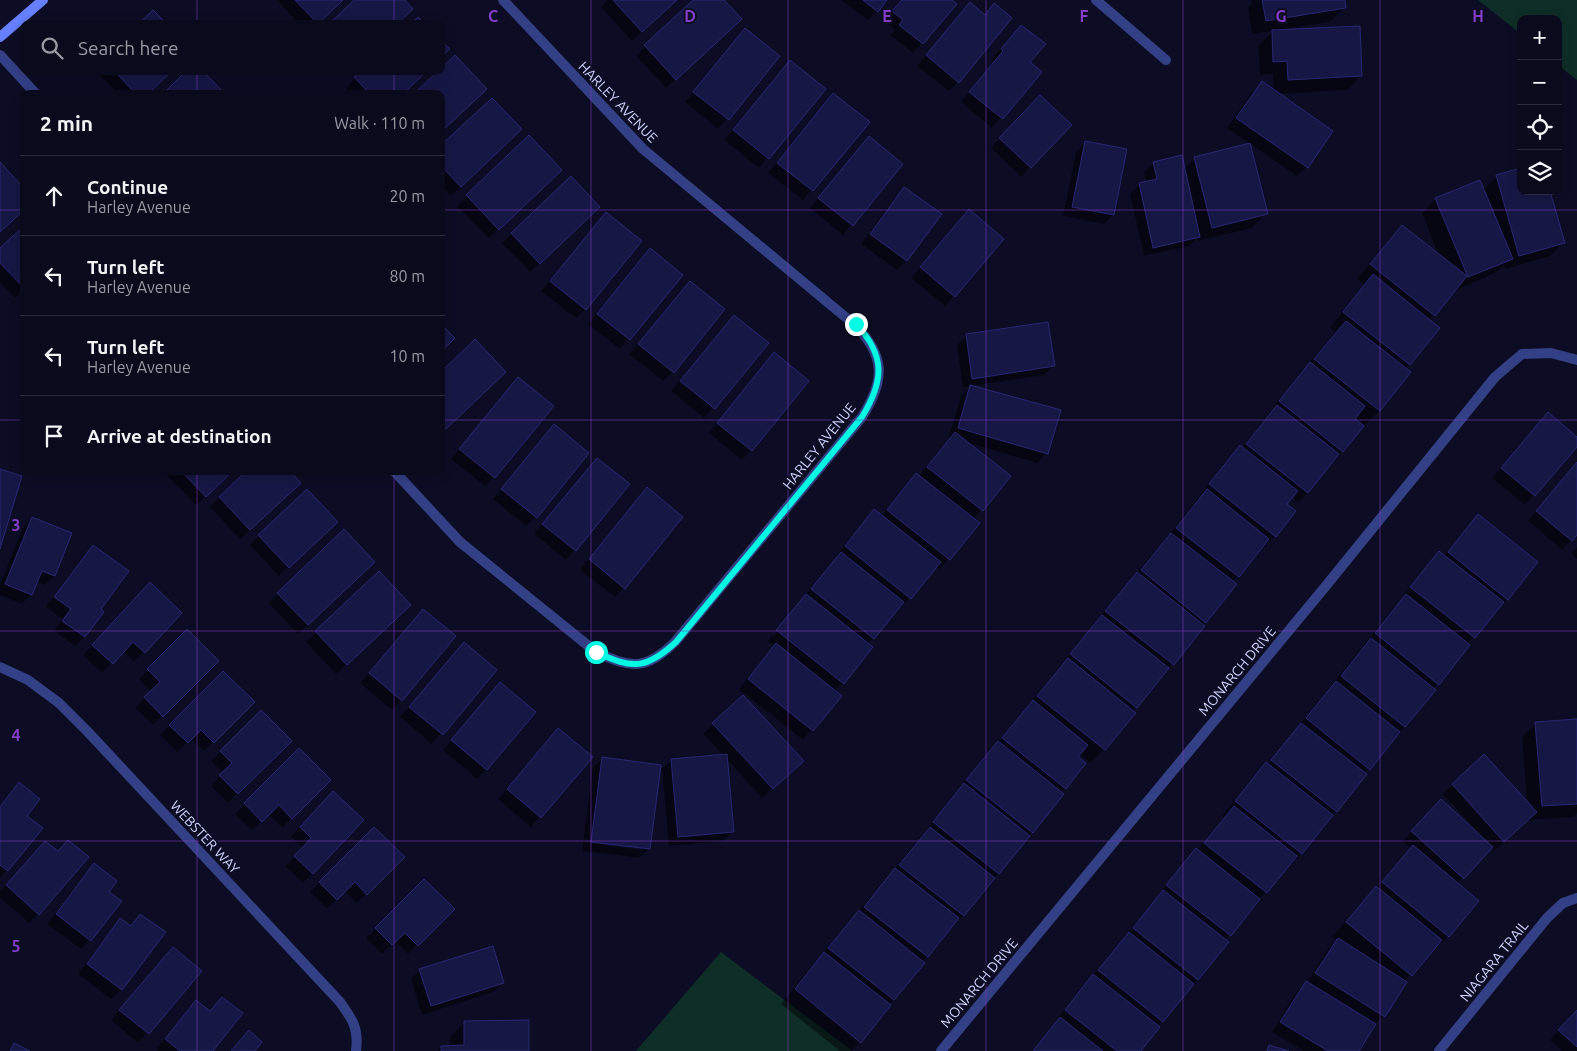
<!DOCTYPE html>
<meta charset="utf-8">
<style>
:root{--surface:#090a1b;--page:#171828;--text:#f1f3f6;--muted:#999aa3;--line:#292b3a}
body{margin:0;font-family:Ubuntu,sans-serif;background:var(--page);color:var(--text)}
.controls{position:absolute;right:15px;top:15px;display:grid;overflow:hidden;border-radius:10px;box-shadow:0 2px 12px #0003}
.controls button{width:45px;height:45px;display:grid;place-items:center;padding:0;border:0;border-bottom:1px solid var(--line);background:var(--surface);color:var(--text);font:25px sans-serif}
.stop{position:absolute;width:15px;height:15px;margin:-11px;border:4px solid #00fae3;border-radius:50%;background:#fff}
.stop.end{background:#00fae3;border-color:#fff;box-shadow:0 1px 5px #0008}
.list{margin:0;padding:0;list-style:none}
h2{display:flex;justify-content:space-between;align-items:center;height:65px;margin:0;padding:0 20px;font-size:21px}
h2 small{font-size:16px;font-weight:400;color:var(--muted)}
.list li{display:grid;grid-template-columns:32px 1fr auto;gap:15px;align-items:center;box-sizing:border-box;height:80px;padding:0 20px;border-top:1px solid var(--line)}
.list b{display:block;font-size:19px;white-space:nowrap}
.list p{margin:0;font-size:16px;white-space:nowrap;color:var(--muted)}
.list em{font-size:16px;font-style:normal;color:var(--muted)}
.icon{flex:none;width:28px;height:28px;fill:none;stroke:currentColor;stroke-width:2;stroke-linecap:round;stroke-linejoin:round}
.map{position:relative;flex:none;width:1577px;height:1051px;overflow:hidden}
.search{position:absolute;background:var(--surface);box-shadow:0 2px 12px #0003;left:20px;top:20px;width:425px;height:55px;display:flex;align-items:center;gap:12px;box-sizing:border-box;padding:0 18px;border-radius:10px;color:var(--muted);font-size:19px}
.panel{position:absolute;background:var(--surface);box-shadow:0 2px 12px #0003;left:20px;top:90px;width:425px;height:385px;border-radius:10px}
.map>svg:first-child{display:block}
</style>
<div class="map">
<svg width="1577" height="1051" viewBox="0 0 1577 1051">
<rect width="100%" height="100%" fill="#0c0d24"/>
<!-- green -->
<path fill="#0f2e27" d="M1478 0H1577V80L1558 65V19H1521V34Z
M721 952 851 1050V1051H636Z"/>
<!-- shadow -->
<path fill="#0007" fill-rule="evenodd" d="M279 0H341L316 24H299L278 1Z
M607 0H676L632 41 601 7Z
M695 0H722L731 28 666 88 636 56Z
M841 0H886L868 20Z
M901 0H950L955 4 913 53 890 35 895 30 884 21Z
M1251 0H1343L1345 7 1330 22 1285 29V31L1361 76 1347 90 1277 94 1307 167 1297 176 1227 128 1252 92 1262 83 1274 91 1273 74 1260 75 1258 46 1273 31 1252 34 1248 8 1252 3Z
M994 5 958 82 949 91 917 66 961 13 984 16Z
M1021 26 1029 63 1040 72 992 128 961 102 994 61 992 59Z
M746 29 779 57 718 129 685 102Z
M790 62 824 89 759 168 724 140Z
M96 71H170L147 94H118Z
M362 71 402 94H352L346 88Z
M833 94 868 122 803 200 768 173Z
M1030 106 1070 125 1021 177 991 148Z
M529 137 551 179 489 238 457 206Z
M869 138 902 164 843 235 810 208Z
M511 139 451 196 441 185V147Z
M1086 142 1113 215 1104 224 1063 216 1076 152Z
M1195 158 1266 213 1252 228 1198 241 1197 238 1189 246 1144 256 1130 194 1140 184 1146 183 1144 172 1153 163 1184 169Z
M1497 176 1521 191 1564 242 1550 256 1505 269 1504 265 1497 272 1454 291 1429 320 1438 328 1405 369 1409 372 1379 411 1365 425 1355 417 1354 420 1362 426 1308 493 1298 502 1292 497 1285 505 1294 512 1275 536 1261 550 1260 549 1232 582 1202 625 1203 626 1132 712 1104 749 1090 763 1079 754 1065 788 1032 832 963 916 949 929 922 962 860 1042 851 1051H840L781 1004 845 926 891 874 984 757 998 743 1123 588 1167 538 1226 461 1240 447 1242 448 1300 373 1336 332 1330 327 1365 285 1357 279 1388 241 1402 226 1439 256 1422 213 1436 199 1483 190Z
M571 177 589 216 530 272 502 243Z
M904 189 906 260 897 270 861 244 895 198Z
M606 214 585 309 576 318 541 291Z
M960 220 1003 239 945 306 911 278Z
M24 227V290L15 298 0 282V250Z
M650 249 682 275 620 349 588 324Z
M690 283 673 372 663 381 629 354Z
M734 316 767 343 704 418 671 391Z
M966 336 1053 366 1044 375 971 386 1047 453 1037 463 966 442 1010 476 973 519 978 523 949 559 939 569 936 566 910 598 901 607 899 606 868 644 843 683 834 691 840 696 803 740 739 689 775 646 768 641 772 635 774 636 799 605 798 604 838 557 836 556 865 520 874 511 881 517 907 484 916 474 919 476 951 438 949 437 961 396 970 387 963 388 957 345Z
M765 363 751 450 742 460 709 433Z
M504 372 441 433V374Z
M518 378 494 477 485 486 451 459Z
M1548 414 1577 439V445L1525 505 1492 478Z
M554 426 536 517 526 526 493 499Z
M597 459 629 485 566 560 534 534Z
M1577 462V533L1562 550 1528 521Z
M167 471H232L196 505 165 473Z
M248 471 290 492 240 539 210 507Z
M638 499 624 588 615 597 580 570Z
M1478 516 1507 599 1467 644 1405 726 1364 774 1301 853 1257 901 1225 940 1198 979 1157 1026 1140 1051H1032L1058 1021 1056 1020 1084 985 1159 896 1158 895 1187 860 1196 850 1197 851 1224 817 1222 816 1252 778 1266 764 1267 765 1392 610 1404 598 1402 597 1430 562 1439 552 1444 556Z
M32 518 54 576 45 585 36 582 31 594 22 604 0 595V584L23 528Z
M327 532 279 576 250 545 259 536Z
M93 547 84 637 75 646 54 631 62 619 46 607 83 556Z
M1577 547V559L1571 554Z
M364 572 298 634 268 603 278 594Z
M379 573 400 614 336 674 306 642Z
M141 593 181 613 134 662 123 651 102 673 83 655Z
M423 610 401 700 392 710 360 683Z
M187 631 217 661 153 725 135 708 151 692 139 679Z
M464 644 496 670 432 744 400 717Z
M223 672 253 702 204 751 191 738 177 752 160 735Z
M491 693 486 769 477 779 443 750Z
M743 697 793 770 762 798 726 758 733 831 723 841 669 846 662 769 672 760 723 755 703 734Z
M261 712 290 741 228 803 211 786 223 773 211 761Z
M1577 720V813L1574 817 1528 820 1494 851 1491 847 1457 884 1478 901 1448 936 1434 951 1432 949 1405 981 1384 1016 1374 1025 1358 1051H1304L1272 1032 1296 992 1307 983 1328 949 1337 940 1332 937 1362 902 1376 888 1411 849 1403 841 1431 810 1474 831 1475 829 1443 794 1484 756 1527 802 1522 737 1536 723Z
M549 739 540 817 531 827 498 799Z
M299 750 330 780 282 828 269 814 252 830 235 814Z
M603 758 660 766 649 849 639 858 582 851 593 767ZM585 839 642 847V850L584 842Z
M19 784 26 816 7 870 0 878V806Z
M324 802 312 873 303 883 285 866 303 848 291 837Z
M374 828 403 857 357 903 345 891 327 909 310 892Z
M45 842 38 914 29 923 0 898V892Z
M95 865 107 892 90 940 81 949 47 924 85 874Z
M424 881 453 909 408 954 395 941 382 954 366 938Z
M140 915 164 932 121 990 111 999 78 974 111 930 120 920 130 926Z
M173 948 200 971 138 1043 111 1020Z
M420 970 503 983 493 992 422 1015 411 979Z
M222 999 211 1051H159L156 1049 196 1002 209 1012Z
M1577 1010V1051H1562L1550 1040Z
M464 1023 528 1051H437L442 1047H450V1037Z"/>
<!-- building -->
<path fill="#171746" stroke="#282774" d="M295 0H343L318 24Z
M354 0H405L413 9 397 24H329Z
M613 0H677L642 32Z
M693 0H724L742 19 676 80 644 45Z
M863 0H887L878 12Z
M902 0H952L957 4 923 44 899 25 903 20 892 11Z
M1262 0H1345L1346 8 1266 21Z
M970 2 985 15 994 3 1012 18 959 83 926 55Z
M153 10 167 24H138Z
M418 17 425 24H411Z
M1021 25 1046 44 1030 62 1042 72 1003 119 969 92 1003 51 1001 49Z
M1360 26 1362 76 1288 80 1287 61 1273 62 1272 30Z
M745 28 780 56 729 120 693 92Z
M441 41 450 49 441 57Z
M455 55 487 89 441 132V94H414L438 71H441V68Z
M790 60 826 89 769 159 733 130Z
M114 71H172L148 94H136Z
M186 71H203L225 94H163Z
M361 71H427L403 94H370L354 77Z
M1262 81 1333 131 1308 168 1236 118Z
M833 93 870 122 813 191 777 163Z
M1040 95 1072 125 1031 168 999 138Z
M492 98 522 129 461 187 441 166V145Z
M529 135 562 170 499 230 466 195Z
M869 136 903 164 853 226 818 198Z
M1085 141 1127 149 1114 215 1072 207Z
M1250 143 1268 214 1212 228 1194 157Z
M1182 155 1200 237 1153 248 1139 183 1157 179 1153 162Z
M0 162 24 188V210L0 232Z
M1521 168V191H1550L1565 243 1519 256 1496 175Z
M571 176 600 207 540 264 511 233Z
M1480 180 1513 259 1468 277 1435 198Z
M904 187 942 214 907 261 870 234Z
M969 209 1004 239 955 297 920 267Z
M606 212 642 241 586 310 550 281Z
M1402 225 1467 276 1435 316 1370 264Z
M24 226V288L0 263V248Z
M650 248 683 275 630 340 597 314Z
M1373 274 1440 328 1410 365 1343 312Z
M690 281 725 309 674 373 638 344Z
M734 315 769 343 715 409 680 381Z
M1346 321 1411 372 1380 411 1314 359Z
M1048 322 1055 366 972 379 966 334Z
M441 324 455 338 441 352Z
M475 339 506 372 446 429 441 423V372Z
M774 352 809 381 752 451 717 423Z
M1310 362 1365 406 1355 419 1364 426 1343 452 1279 401Z
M518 377 554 406 495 478 459 449Z
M970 385 1061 410 1048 454 958 428Z
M1277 405 1339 454 1308 493 1246 444Z
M1548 412 1577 437V447L1535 496 1501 468Z
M554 424 589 453 537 518 501 489Z
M955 432 1011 476 983 511 927 467Z
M1240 445 1298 491 1287 504 1296 511 1276 537 1209 484Z
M597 458 630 484 576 551 542 524Z
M1577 462V535L1572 541 1536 511Z
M0 469 22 476 0 549Z
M181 471H233L206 497Z
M246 471H290L301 483 250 530 219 497Z
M916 473 980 523 950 560 887 510Z
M647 487 683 517 625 589 589 559Z
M307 489 338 522 289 568 258 535Z
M1207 489 1269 539 1239 577 1176 528Z
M874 509 941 562 911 599 845 546Z
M1478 514 1538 562 1508 600 1448 552Z
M32 517 72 533 55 576 42 571 32 595 5 584Z
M344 529 375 562 308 625 277 593Z
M1171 533 1237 584 1206 623 1141 570Z
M93 545 129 571 101 609 104 612 85 637 62 621 71 609 54 597Z
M1439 551 1504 602 1475 638 1410 587Z
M841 552 904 602 874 639 811 589Z
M379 571 411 605 347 665 315 631Z
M1137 572 1205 626 1174 665 1105 611Z
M150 582 182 613 145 653 133 642 113 664 92 645Z
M806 594 873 647 844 684 776 630Z
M1406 594 1470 645 1439 685 1375 633Z
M423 609 456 636 402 701 369 673Z
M1102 615 1169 668 1137 708 1070 654Z
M187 629 219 661 163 717 144 697 160 682 147 669Z
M1371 638 1436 690 1405 727 1341 676Z
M464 642 497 670 443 735 409 707Z
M776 643 842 696 813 731 748 679Z
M1068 658 1136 713 1105 750 1037 696Z
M223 671 255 702 214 743 201 730 188 743 169 725Z
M1336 681 1400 732 1370 770 1306 718Z
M500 682 536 712 487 770 451 740Z
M743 695 804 761 773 789 712 723Z
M1033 700 1088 745 1078 757 1086 763 1066 789 1002 738Z
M261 710 292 741 238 794 219 775 232 763 220 751Z
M1577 719V804L1542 806 1535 722Z
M1301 723 1367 774 1337 812 1271 760Z
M558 728 593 757 541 818 507 789Z
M998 741 1064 794 1033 833 966 780Z
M299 748 331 780 292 819 279 805 262 822 244 803Z
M727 754 734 832 678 837 671 759Z
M1484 754 1537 812 1504 842 1452 784Z
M602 757 661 765 650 849 591 842Z
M1266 762 1333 815 1302 854 1235 801Z
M19 782 40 799 27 816 43 828 8 871 0 865V807Z
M964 783 1030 836 999 874 933 822Z
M333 791 364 820 313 874 294 856 311 838 300 827Z
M1441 799 1493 847 1464 879 1411 831Z
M1234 806 1297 856 1267 893 1204 843Z
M374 827 405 857 367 895 355 882 337 900 319 882Z
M930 827 995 878 964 916 899 865Z
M68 840 89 857 39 915 6 885 45 841 58 851Z
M1413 845 1479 901 1449 937 1382 882Z
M1196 848 1260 899 1231 936 1166 885Z
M94 863 117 881 109 892 122 901 91 941 56 914Z
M895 868 959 918 928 957 864 907Z
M424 879 455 909 418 946 405 933 392 945 375 928Z
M1376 886 1442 940 1412 976 1346 922Z
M1163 890 1229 942 1198 980 1133 928Z
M859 910 925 963 894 1000 828 948Z
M140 914 166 932 122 990 87 964 120 918 131 926Z
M1129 932 1194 984 1163 1022 1098 970Z
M1338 938 1407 982 1385 1017 1315 973Z
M493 946 504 983 431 1006 419 969Z
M173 947 202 971 149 1034 119 1010Z
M824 952 891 1005 861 1043 795 989Z
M1093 974 1160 1027 1141 1051H1117L1065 1010Z
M1306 981 1376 1024 1359 1051H1328L1280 1022Z
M222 997 243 1013 213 1051H180L165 1039 196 1000 210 1011Z
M1577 1010V1047L1558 1030Z
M1060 1017 1103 1051H1033Z
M529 1020V1051H441V1046L464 1045V1021Z
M249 1030 262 1042 255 1051H231Z
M14 1043 30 1051H10Z
M1269 1045 1289 1051H1267Z"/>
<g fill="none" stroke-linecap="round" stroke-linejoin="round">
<!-- street -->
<path stroke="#344086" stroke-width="10" d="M1096 0 1166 60
M0 55 36 94
M394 471 460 542 596 652C632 669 646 670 675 642L862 417C885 381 886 356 855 325L643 149 503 0
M0 667 28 680 59 703 88 732 340 1002C353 1020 359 1029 356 1051
M941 1051 1325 587 1495 377 1522 354 1551 353 1577 360
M1439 1051 1547 918 1563 903 1577 898"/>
<!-- secondary -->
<path stroke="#6680ff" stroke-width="10" d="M0 37 43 0"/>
</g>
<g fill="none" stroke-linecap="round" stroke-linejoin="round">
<!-- route -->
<path stroke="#00fae3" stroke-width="6" d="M596 652C632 669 646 670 676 642L862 417C884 381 886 356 856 324"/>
</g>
<!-- grid -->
<path fill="none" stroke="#833dc5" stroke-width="1" stroke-opacity="0.55" d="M197 0V24M394 0V24M591 0V1051M788 0V1051M986 0V1051M1183 0V1051M1380 0V1051M197 71V94M394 71V94M0 210H24M441 210H1577M0 420H24M441 420H1577M197 471V1051M394 471V1051M0 631H1577M0 841H1577"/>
<g text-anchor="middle" stroke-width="4" stroke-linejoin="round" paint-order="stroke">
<!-- street labels -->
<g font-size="14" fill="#cfd3ff" stroke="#0c0d24">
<text transform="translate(618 102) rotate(46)" y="5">HARLEY AVENUE</text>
<text transform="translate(819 446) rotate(-51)" y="5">HARLEY AVENUE</text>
<text transform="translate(1237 671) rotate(-50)" y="5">MONARCH DRIVE</text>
<text transform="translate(205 837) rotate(47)" y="5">WEBSTER WAY</text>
<text transform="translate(1494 961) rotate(-51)" y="5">NIAGARA TRAIL</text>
<text transform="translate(979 983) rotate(-50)" y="5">MONARCH DRIVE</text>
</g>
</g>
<g font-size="16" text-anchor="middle" font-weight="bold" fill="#833dc5" stroke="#0c0d24" stroke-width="4" stroke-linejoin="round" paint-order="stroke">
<text x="493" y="22">C</text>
<text x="690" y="22">D</text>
<text x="887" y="22">E</text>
<text x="1084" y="22">F</text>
<text x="1281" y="22">G</text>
<text x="1478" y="22">H</text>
<text x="16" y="531">3</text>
<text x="16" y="741">4</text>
<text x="16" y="952">5</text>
</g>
</svg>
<div class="controls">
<button>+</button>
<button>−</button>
<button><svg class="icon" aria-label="locate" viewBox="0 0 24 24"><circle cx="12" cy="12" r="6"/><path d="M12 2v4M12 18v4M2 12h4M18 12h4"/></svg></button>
<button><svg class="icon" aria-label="layers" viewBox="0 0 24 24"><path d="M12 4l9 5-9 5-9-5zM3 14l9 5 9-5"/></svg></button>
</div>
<div class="stop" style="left:596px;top:652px"></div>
<div class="stop end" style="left:856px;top:324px"></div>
<div class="search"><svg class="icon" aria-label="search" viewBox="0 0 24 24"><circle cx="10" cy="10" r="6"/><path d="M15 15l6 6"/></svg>Search here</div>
<section class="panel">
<h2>2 min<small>Walk · 110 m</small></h2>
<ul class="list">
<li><svg class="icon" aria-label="ahead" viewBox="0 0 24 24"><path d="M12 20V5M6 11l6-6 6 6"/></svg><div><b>Continue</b><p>Harley Avenue</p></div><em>20 m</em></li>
<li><svg class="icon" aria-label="left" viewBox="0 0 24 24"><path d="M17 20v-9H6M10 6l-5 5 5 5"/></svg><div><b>Turn left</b><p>Harley Avenue</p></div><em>80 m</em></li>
<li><svg class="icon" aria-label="left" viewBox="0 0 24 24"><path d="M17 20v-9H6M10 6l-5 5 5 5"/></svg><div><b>Turn left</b><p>Harley Avenue</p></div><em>10 m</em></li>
<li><svg class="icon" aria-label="arrive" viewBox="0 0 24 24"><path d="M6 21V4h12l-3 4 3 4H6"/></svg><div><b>Arrive at destination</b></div></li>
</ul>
</section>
</div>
